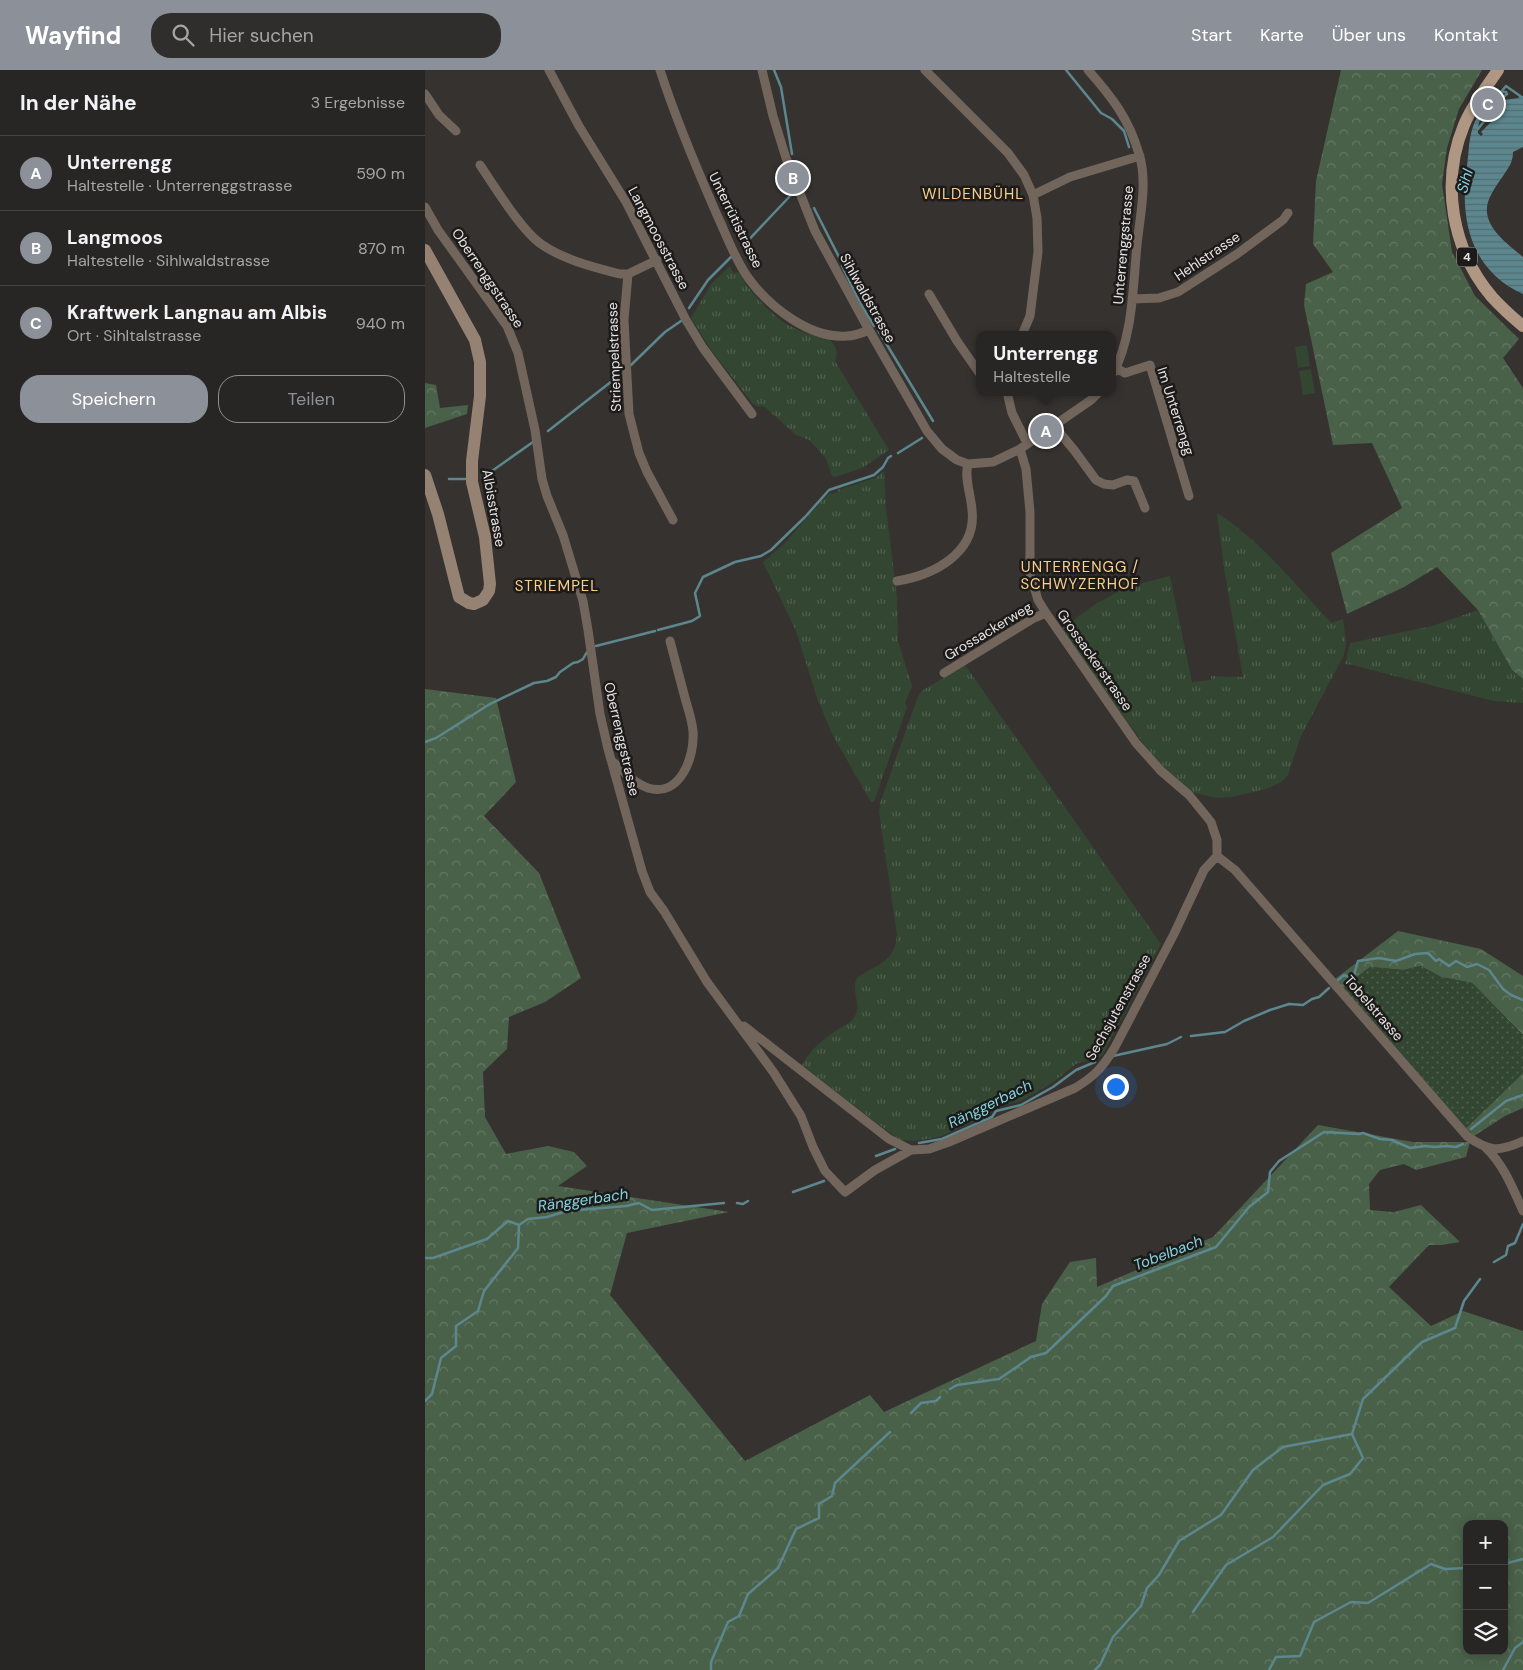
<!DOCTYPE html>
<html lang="de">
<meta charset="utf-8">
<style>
:root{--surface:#282624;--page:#302e2c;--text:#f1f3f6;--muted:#a5a5a6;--line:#444341;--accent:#8c9099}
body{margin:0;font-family:"DM Sans",sans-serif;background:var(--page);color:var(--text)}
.controls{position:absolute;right:15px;bottom:15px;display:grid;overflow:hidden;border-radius:10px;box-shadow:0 2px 12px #0003}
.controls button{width:45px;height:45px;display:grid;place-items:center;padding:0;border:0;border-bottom:1px solid var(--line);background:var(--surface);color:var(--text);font:25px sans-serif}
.you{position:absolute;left:690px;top:1016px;width:18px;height:18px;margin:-12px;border:4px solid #fff;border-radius:50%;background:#1a73e8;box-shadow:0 0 0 8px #1a73e833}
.badge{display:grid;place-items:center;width:32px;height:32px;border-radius:50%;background:var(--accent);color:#fff;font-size:16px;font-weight:700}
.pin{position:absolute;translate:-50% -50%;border:2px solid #fff;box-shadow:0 1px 5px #0006}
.popup{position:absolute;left:551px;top:261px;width:140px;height:65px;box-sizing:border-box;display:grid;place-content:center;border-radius:10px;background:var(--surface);filter:drop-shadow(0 1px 4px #0005);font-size:16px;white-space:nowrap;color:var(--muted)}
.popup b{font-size:19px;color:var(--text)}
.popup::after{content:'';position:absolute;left:50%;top:100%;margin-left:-10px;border:10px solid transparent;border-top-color:var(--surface)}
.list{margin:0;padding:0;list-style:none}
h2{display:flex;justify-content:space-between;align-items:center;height:65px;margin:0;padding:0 20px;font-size:21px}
h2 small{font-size:16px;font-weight:400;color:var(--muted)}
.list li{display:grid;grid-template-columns:32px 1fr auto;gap:15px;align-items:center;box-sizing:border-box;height:75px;padding:0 20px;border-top:1px solid var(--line)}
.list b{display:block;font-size:19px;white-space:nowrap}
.list p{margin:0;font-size:16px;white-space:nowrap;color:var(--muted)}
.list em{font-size:16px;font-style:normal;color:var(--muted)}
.actions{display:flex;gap:10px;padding:15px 20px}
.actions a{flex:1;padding:11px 0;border:1px solid var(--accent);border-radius:20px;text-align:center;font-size:18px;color:var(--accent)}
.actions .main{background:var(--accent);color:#fff}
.icon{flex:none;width:28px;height:28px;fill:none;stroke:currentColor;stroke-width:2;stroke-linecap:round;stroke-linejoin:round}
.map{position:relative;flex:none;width:1098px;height:1600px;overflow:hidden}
header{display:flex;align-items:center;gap:30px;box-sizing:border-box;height:70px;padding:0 25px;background:var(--accent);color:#fff}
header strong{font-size:24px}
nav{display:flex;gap:28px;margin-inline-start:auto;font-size:18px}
.search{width:350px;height:45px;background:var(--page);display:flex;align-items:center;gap:12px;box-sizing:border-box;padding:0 18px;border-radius:20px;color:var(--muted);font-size:19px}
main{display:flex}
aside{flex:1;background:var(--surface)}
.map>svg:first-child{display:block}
</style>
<header>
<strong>Wayfind</strong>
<div class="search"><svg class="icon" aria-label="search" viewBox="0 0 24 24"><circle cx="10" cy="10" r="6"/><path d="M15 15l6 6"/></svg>Hier suchen</div>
<nav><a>Start</a><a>Karte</a><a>Über uns</a><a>Kontakt</a></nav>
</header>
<main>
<aside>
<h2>In der Nähe<small>3 Ergebnisse</small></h2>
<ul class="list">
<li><span class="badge">A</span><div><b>Unterrengg</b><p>Haltestelle · Unterrenggstrasse</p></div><em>590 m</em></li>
<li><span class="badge">B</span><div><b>Langmoos</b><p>Haltestelle · Sihlwaldstrasse</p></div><em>870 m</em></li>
<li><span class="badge">C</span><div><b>Kraftwerk Langnau am Albis</b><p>Ort · Sihltalstrasse</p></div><em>940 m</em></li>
</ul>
<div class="actions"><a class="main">Speichern</a><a>Teilen</a></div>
</aside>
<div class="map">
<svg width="1098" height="1600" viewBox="0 0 1098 1600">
<defs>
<pattern id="grass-tufts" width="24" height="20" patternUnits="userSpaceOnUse" patternTransform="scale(1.25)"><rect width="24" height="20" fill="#324631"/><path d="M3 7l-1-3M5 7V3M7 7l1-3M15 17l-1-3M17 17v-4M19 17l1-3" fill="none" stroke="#50614f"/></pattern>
<pattern id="forest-crowns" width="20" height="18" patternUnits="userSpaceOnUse" patternTransform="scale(1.25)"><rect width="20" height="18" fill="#4a6149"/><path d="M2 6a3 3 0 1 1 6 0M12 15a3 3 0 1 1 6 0" fill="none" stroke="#647863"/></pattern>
<pattern id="garden-dots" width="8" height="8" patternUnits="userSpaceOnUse" patternTransform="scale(1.25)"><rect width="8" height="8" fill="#324631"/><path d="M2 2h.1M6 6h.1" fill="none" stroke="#50614f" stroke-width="1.8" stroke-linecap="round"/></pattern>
<pattern id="water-rules" width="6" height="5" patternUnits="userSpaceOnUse" patternTransform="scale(1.25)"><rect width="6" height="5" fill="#5c878e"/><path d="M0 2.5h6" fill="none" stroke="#536c70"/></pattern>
</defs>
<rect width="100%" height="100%" fill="#363230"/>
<!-- grass -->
<path fill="url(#grass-tufts)" d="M305 196 308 203 314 202C321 219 350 249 367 257 379 263 391 266 404 269 411 276 414 282 410 291L464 380 437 398 410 407 407 406 401 389 390 376 384 370 371 365 341 338 337 336C331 338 328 334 324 329L286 280 266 248 286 214Z
M459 401 461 438 472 527 473 571 487 616 480 633 482 637 449 732H446L407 664 391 625 371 561 338 492 359 474 398 429 406 422 407 424 413 422 412 420 450 408Z
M792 443C837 472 870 514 906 553L918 549 921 573 919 585 876 666 863 705 856 712 841 719 806 727 791 728 766 722 759 717 728 687 636 559 672 533 702 517 745 506 767 612 786 610V606L818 607 800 505Z
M1053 540 1087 600 1098 609V633L1069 631 966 605 928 595 920 594 925 573 1007 556Z
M540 595 736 874 677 986 651 994 627 1013 596 1031 570 1037 565 1044 514 1067 490 1071 475 1070 449 1051 377 995C386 979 397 970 412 960 417 957 425 953 428 949 439 935 425 923 432 908 451 894 470 893 472 865L454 742 455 733 493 626 498 620Z"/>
<!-- forest -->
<path fill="url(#forest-crowns)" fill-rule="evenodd" d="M916 0H1057L1034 39 1022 78 1017 114 1027 182 1050 226 1094 269 1078 288 1098 318V609L1087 600 1053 540 1012 497 979 517 922 544 906 483 977 438 947 373 908 375 879 235 881 214 908 202 888 174 891 111Z
M0 313 11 315 15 338 43 335 42 344 0 358Z
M0 619 71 628 91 712 59 746 114 803 156 908 120 932 84 947 82 979 58 1002 60 1047 81 1084 123 1076 149 1082 162 1096 133 1116 304 1142 202 1163 185 1225 320 1391 445 1325 459 1342 611 1271 617 1234 645 1192 671 1188 672 1217 788 1167 893 1055 988 1072H1045L1041 1087 991 1100 979 1094 955 1100 944 1114 945 1140 969 1142 996 1135 1035 1172 1017 1175H1004L964 1217 1006 1256 1038 1241 1098 1261V1600H0ZM1042 1454H1079V1581H1042Z
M973 861 1056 879 1098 906V965L1047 913 1016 907 996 896 978 900 945 897 918 918 910 909Z
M1098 1003V1038L1080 1046 1049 1066 1041 1058Z"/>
<!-- garden -->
<path fill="url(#garden-dots)" d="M996 896 1016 907 1047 913 1098 965V1003L1041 1058 918 918 945 897 978 900Z"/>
<!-- pitch -->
<path fill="#324631" d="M882 275 885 296 873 298 870 277Z
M886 299 890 323 878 325 874 301Z"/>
<!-- water -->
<path fill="url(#water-rules)" d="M1095 26H1098V77L1088 82C1088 92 1084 97 1078 106 1074 112 1070 117 1067 123 1050 151 1079 171 1098 187V224C1046 201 1034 149 1042 97 1045 73 1043 61 1057 38L1061 41C1055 48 1053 53 1053 63L1056 66 1058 64 1056 62 1080 38 1075 35 1079 30 1093 28Z"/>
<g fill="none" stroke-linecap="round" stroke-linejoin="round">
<!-- stream -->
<path stroke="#5c878e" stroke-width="2.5" d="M349 0 356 17 367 84
M641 0 676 43 687 49 699 61 704 77
M1053 59 1076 29 1082 24 1081 22H1076L1081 16 1098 28
M389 138 416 191
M317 177 366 125
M417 196 435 233 449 256
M264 238 283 210 306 187
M453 260 508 351
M206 295 240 262 256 251
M123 361 196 304
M473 383 497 368
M57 408 108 372
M24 409H40
M233 560 267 551 275 546 270 523 278 507 310 492 336 486 346 480 380 447 404 420 449 405 458 397 463 388 466 386
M171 576 230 561
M0 672 11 668 65 634 109 613 122 611 131 607 135 602 148 593 153 592 158 589 162 582
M913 910 919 905 924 907 929 905 933 891 954 888 971 891 990 884 1003 883 1011 891 1014 889 1024 896 1031 891 1042 897 1052 894 1064 900 1078 919 1086 925 1098 930
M766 966 800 962 819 951 845 940 864 934 878 935 887 929 894 927 904 918
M688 986 742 974 756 967
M1046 1059 1081 1031 1098 1025
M494 1073 517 1069 567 1047 571 1041 596 1035 628 1017 651 1000 670 992
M451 1086 470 1079
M368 1122 399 1111
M312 1133 318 1134 323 1131
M0 1188H8L62 1169 83 1151 94 1155 103 1149 122 1147 142 1141 201 1136 214 1133 227 1140 299 1133
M1069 1192 1081 1185 1083 1176 1090 1173 1098 1154
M525 1319 532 1315 574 1309 606 1287 621 1283 681 1226 688 1216 791 1177 824 1137 843 1122 845 1102 854 1091 899 1062 934 1064 938 1063 955 1069 967 1070 985 1078 1000 1076 1010 1077 1022 1076 1031 1077 1038 1074
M0 1331 7 1324 16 1288 31 1276V1256L53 1241 59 1221 93 1178 94 1156
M486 1343 496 1333 511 1331 515 1327
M1079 1494 1098 1489
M768 1542 801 1495 848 1467 898 1415 925 1404 938 1388 927 1364
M286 1600V1592L303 1552 314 1546 323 1524 353 1498 371 1459 394 1448V1434L407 1426 410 1413 465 1362
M670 1600 675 1595 688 1567 716 1536 722 1518 734 1505 754 1471 796 1445 828 1400 858 1377 927 1364 938 1329 997 1272 1030 1258 1039 1231 1055 1209
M844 1600 851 1587 875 1586 889 1552 926 1532 943 1533 1006 1494 1020 1499 1042 1498
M1078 1600 1090 1578 1098 1572"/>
<!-- street -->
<path stroke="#72665c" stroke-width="9" d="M124 0 154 56 201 132 261 250 278 278 327 344
M235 0C251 50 271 97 292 145 302 166 310 190 324 209 345 237 385 269 422 266 430 266 437 263 444 260
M337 0 348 46 361 88 390 161 444 260 502 361 517 379 532 390 543 394 568 392 595 379 666 330 674 322
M500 0 583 83 599 105 608 125 612 148 613 182 605 246 597 265
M663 0C687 27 704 49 714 84 723 112 715 145 712 175 708 215 708 269 687 305
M0 24 14 45 31 61
M55 95C70 117 96 160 116 174 139 190 168 197 195 204H203L232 190
M608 125 645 107 715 86
M0 137 13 160 82 256 93 283 110 360 117 409 122 426 138 465 158 531 163 560 175 644 183 679 217 801 225 822 239 841 282 912 349 1003 376 1046 388 1077 400 1101 420 1122 450 1100 486 1080 504 1079 524 1072 650 1018C670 1006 678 997 690 977L749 864 779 800 792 786
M203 204 199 250 204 344 214 383 222 402 248 450
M504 224 532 271 555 304
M707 229 734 228 753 222 812 184 858 150 863 143
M691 298 700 303 725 295 764 426
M582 322 587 343 602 373
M629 356 649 380 671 410 679 414 688 415 702 410 709 411 720 438
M595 379 601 399 605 442V503L613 530 621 543 711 673 736 701 764 725 786 752 792 770V786
M472 511C509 505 552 483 547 440 546 425 539 408 543 394
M519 603 609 548 621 543
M186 690C197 700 209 713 223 718 255 728 270 687 268 661 267 650 263 639 260 628 255 609 250 590 245 571
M792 786 810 800 1042 1066C1064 1082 1074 1082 1098 1071
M319 956 464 1069 486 1080
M1061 1078C1079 1095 1088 1119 1098 1141"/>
<!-- secondary -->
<path stroke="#958272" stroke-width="12" d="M0 180 50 270 55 292V326L47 391V412L60 467 65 514 64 521 58 530 49 534 44 533 34 527 13 444 0 405"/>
<!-- primary -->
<path stroke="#b09783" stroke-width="12" d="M1073 0C1061 18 1047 35 1039 55 1015 113 1027 180 1067 227 1077 238 1087 247 1098 256"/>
</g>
<g text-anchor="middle" stroke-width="5" stroke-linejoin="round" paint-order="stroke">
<!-- shield labels -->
<rect fill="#1c1b1a" stroke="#aaa8a7" stroke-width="1" x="1032" y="177.5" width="20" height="19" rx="4"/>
<g font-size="12" font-weight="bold" fill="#e7e4e3">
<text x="1042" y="191">4</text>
</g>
<!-- street labels -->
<g font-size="14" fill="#e7e4e3" stroke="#1c1b1a">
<text transform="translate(311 150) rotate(64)" y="5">Unterrütistrasse</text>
<text transform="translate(234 168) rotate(62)" y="5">Langmoosstrasse</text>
<text transform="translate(698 175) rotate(-85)" y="5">Unterrenggstrasse</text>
<text transform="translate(782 186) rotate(-34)" y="5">Hehlstrasse</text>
<text transform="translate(63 208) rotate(56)" y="5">Oberrenggstrasse</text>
<text transform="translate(443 228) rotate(61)" y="5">Sihlwaldstrasse</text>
<text transform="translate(189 287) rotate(-92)" y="5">Striempelstrasse</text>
<text transform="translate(751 341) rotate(72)" y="5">Im Unterrengg</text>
<text transform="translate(69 438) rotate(80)" y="5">Albisstrasse</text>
<text transform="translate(563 561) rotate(-31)" y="5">Grossackerweg</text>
<text transform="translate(670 590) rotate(55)" y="5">Grossackerstrasse</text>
<text transform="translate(197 669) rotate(77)" y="5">Oberrenggstrasse</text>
<text transform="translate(693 937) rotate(-61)" y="5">Sechsjutenstrasse</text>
<text transform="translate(949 938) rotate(49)" y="5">Tobelstrasse</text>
</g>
<!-- water labels -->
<g font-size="15" font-style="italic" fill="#86d4e0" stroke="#1c1b1a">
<text transform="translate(1040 111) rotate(-74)" y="5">Sihl</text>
<text transform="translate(565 1034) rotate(-26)" y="5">Ränggerbach</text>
<text transform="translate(158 1130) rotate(-8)" y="5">Ränggerbach</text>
<text transform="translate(743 1183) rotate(-21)" y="5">Tobelbach</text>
</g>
<!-- neighbourhood labels -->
<g font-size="15" letter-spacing="1" fill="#fcd08b" stroke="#1c1b1a">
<text x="548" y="129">WILDENBÜHL</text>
<text x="655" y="502">UNTERRENGG /<tspan x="655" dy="17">SCHWYZERHOF</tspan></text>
<text x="132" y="521">STRIEMPEL</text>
</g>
</g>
</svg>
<div class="controls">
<button>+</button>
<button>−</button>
<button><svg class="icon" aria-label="layers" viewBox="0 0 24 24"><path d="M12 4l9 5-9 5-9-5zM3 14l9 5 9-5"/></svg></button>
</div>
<div class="you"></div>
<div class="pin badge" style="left:621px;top:361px">A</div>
<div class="popup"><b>Unterrengg</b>Haltestelle</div>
<div class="pin badge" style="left:368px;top:108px">B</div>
<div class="pin badge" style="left:1063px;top:34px">C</div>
</div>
</main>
